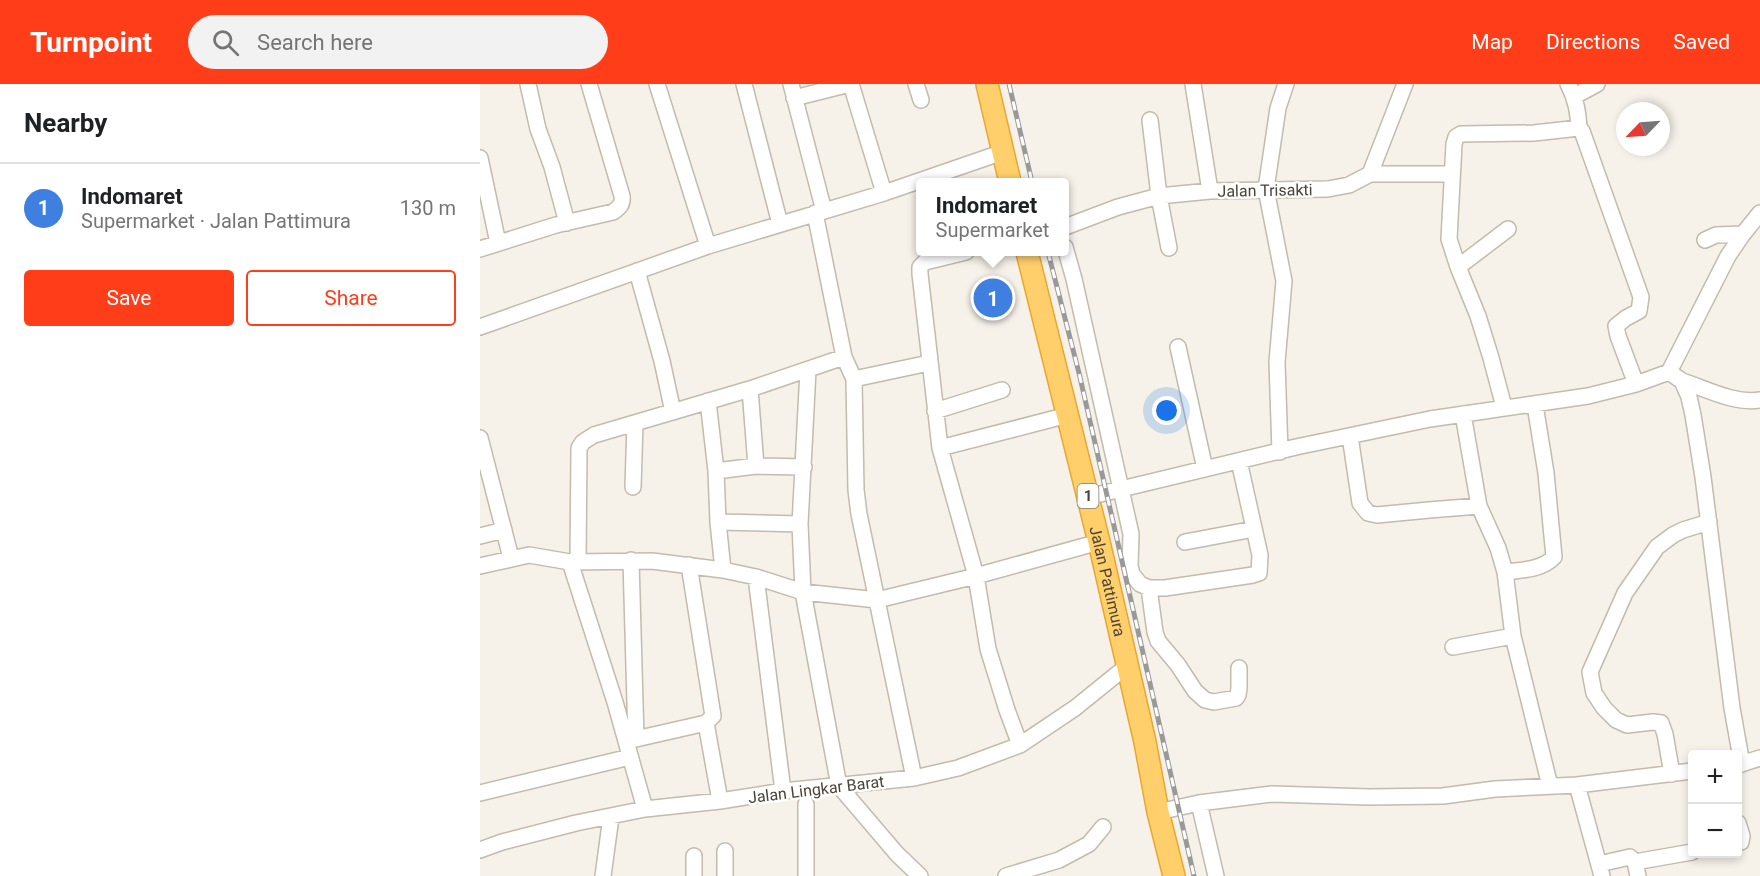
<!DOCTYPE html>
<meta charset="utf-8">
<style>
:root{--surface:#fff;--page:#f2f2f2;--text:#202124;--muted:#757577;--line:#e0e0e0;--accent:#ff3d18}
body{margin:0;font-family:Roboto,sans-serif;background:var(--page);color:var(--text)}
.controls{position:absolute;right:18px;bottom:18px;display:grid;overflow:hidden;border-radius:6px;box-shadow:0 3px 9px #0003}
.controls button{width:54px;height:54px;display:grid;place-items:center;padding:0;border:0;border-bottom:2px solid var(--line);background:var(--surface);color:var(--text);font:30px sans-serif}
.compass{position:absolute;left:1136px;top:18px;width:54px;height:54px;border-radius:50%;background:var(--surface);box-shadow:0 3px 9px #0003;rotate:245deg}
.you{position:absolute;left:687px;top:327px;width:21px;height:21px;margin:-15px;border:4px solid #fff;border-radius:50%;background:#1a73e8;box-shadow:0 0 0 9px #1a73e833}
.badge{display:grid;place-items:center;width:39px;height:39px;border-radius:50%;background:var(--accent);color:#fff;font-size:20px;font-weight:700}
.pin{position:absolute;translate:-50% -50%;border:3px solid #fff;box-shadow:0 2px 6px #0006}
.popup{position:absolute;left:436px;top:94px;width:153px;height:78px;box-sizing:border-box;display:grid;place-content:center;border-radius:6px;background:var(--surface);filter:drop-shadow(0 2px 4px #0005);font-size:20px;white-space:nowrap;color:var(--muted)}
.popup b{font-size:22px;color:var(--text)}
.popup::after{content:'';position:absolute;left:50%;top:100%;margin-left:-12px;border:12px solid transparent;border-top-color:var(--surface)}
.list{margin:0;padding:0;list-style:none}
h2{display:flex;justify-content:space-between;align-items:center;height:78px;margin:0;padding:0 24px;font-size:26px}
h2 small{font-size:20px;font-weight:400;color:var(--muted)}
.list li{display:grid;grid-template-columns:39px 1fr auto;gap:18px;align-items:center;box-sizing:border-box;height:90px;padding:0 24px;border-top:2px solid var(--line)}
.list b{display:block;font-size:22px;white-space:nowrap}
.list p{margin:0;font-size:20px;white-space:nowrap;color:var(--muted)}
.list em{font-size:20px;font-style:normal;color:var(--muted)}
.actions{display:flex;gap:12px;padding:18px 24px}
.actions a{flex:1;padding:14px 0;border:2px solid var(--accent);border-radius:6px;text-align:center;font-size:21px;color:var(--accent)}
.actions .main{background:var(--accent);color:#fff}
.icon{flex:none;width:33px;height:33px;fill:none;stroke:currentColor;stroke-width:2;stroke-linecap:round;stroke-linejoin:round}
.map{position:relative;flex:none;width:1280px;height:792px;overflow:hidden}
header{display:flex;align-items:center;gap:36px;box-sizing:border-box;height:84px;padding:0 30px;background:var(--accent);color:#fff}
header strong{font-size:28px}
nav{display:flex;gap:33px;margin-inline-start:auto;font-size:21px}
.search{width:420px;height:54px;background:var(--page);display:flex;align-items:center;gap:15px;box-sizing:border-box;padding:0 21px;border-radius:33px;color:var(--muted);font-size:22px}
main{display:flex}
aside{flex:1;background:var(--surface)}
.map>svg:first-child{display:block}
</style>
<header>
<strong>Turnpoint</strong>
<div class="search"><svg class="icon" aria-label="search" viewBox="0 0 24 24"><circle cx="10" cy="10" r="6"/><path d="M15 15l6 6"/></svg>Search here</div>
<nav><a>Map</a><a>Directions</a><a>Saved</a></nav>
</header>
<main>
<aside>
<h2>Nearby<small></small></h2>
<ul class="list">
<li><span class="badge" style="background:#3f7fe0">1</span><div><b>Indomaret</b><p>Supermarket · Jalan Pattimura</p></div><em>130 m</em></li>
</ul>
<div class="actions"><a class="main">Save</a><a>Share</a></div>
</aside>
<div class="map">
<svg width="1280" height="792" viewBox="0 0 1280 792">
<rect width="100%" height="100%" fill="#f6f2ea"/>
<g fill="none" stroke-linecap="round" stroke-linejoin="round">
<defs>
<path id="minor" d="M48 0 58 45 72 83 87 139
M177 0 228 162
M264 0 300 140
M311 0 344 127
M371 0 404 109
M436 0 441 16
M713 0 730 107
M1088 0C1096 15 1098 28 1099 44
M1095 12 1117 0
M314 14 370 0
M670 36 679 112 689 164
M0 74 18 159
M890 90H972
M335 129 364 273 374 295 376 406 379 430 434 694
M585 143 638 123 679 112 730 107 848 105 869 101 890 90 925 0
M1225 156 1236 151 1263 150
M585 163 594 195 651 450 650 482 652 490 660 500 669 504H685L773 491 779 489 780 471 759 377
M0 165 76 141 133 128C140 123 143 120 142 112L109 0
M486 168 445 178 440 183V190L460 364 496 492 508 565 527 626 540 661
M978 183 1028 145
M157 187 182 277 193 328
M0 243 228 162 404 109 523 68
M698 263 725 385
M328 286 320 440 323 508 359 702 417 770 440 792
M1189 288 1202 297 1209 313 1213 331 1223 393 1252 624 1262 680
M374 295 449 279
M1202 297C1227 305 1254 320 1280 316
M270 305 276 382
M228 317 236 387 238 438 243 486
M1024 323 1011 274 998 232 978 183 969 155 974 60 976 53 981 50 1054 49 1099 44 1102 47 1161 213 1159 227 1146 234 1136 242 1138 252 1156 300
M455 327 522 306
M983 330 999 422 1018 464 1025 488 1033 552 1070 702
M870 352 880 419 888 429 897 431 949 426 999 422
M0 354 31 474
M460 364 588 331
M800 368 797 278 804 197 786 105 798 24 806 0
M236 387 276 382 324 383
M153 403 155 339
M608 413 816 363 950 335 1108 312 1156 300 1189 288 1248 172 1263 150 1280 129
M238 438 320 440
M0 452 24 446
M705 458 774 445
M151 476 156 655
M90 478 135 618 165 725
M98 478 99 364 103 358 114 351 270 305 364 273
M209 481 233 632 226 639 240 717
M0 482 49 471 90 478 172 477 243 486 276 493 323 508 397 516 496 492 619 458
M1025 488C1041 486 1062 486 1074 473L1066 389 1055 321
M276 493 303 707
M669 504 675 548 678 557 698 581 715 607 725 616 734 618 756 614 758 611 759 604V584
M973 563 1033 552
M147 657 226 639
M1258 681 1280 674
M1192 690 1185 650 1181 639 1173 638 1147 641 1136 636 1124 624 1114 609 1110 588 1145 509 1177 463 1193 451 1203 446 1229 438
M1097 701 1122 792
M0 709 150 673
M719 719 736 792
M326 720V792
M678 728 719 719 792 710 889 713 963 712 1015 705 1097 701 1212 687
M1258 739 1262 752 1261 758 1258 759
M0 766 22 758 96 739 165 725 240 717 303 707 434 694 478 684 540 661 595 624 647 582
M245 767V792
M214 772V792
M1155 778 1212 768
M1119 780 1150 773 1155 778 1158 792
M123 792 131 733
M526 792 579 776 609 760 623 743"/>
<g id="highway">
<path d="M507 0 530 98"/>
<path id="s1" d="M547 168 619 458 665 658 678 728 694 792"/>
</g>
</defs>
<!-- minor casing -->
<use href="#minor" stroke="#c3bbab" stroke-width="18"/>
<!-- highway casing -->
<use href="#highway" stroke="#eaa72f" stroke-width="24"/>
<!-- minor -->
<use href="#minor" stroke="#fff" stroke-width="15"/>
<!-- highway -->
<use href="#highway" stroke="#ffcf6c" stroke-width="21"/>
<defs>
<path id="rail" d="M529 0 552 98
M568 168 599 289 714 792"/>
</defs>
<!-- rail casing -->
<use href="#rail" stroke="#999" stroke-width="5"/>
<!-- rail -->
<use href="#rail" stroke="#fff" stroke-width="3" stroke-dasharray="9" stroke-linecap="butt"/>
</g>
<g text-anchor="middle" stroke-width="5" stroke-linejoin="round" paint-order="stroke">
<!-- shield labels -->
<rect fill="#fff" stroke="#817b73" stroke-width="1.5" x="597.5" y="400" width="21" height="24" rx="4.5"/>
<g font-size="15" font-weight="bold" fill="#4b4337">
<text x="608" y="417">1</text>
</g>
<!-- street labels -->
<g font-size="16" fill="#4b4337" stroke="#fff">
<text transform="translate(785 106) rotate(-1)" y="6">Jalan Trisakti</text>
<text dy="6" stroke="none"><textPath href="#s1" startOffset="339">Jalan Pattimura</textPath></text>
<text transform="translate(336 705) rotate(-7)" y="6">Jalan Lingkar Barat</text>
</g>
</g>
</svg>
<div class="controls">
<button>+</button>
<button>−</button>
</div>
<svg class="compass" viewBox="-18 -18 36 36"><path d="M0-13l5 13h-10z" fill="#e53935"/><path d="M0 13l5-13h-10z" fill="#757577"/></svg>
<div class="you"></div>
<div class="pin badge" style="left:513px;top:214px;background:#3f7fe0">1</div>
<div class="popup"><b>Indomaret</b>Supermarket</div>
</div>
</main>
